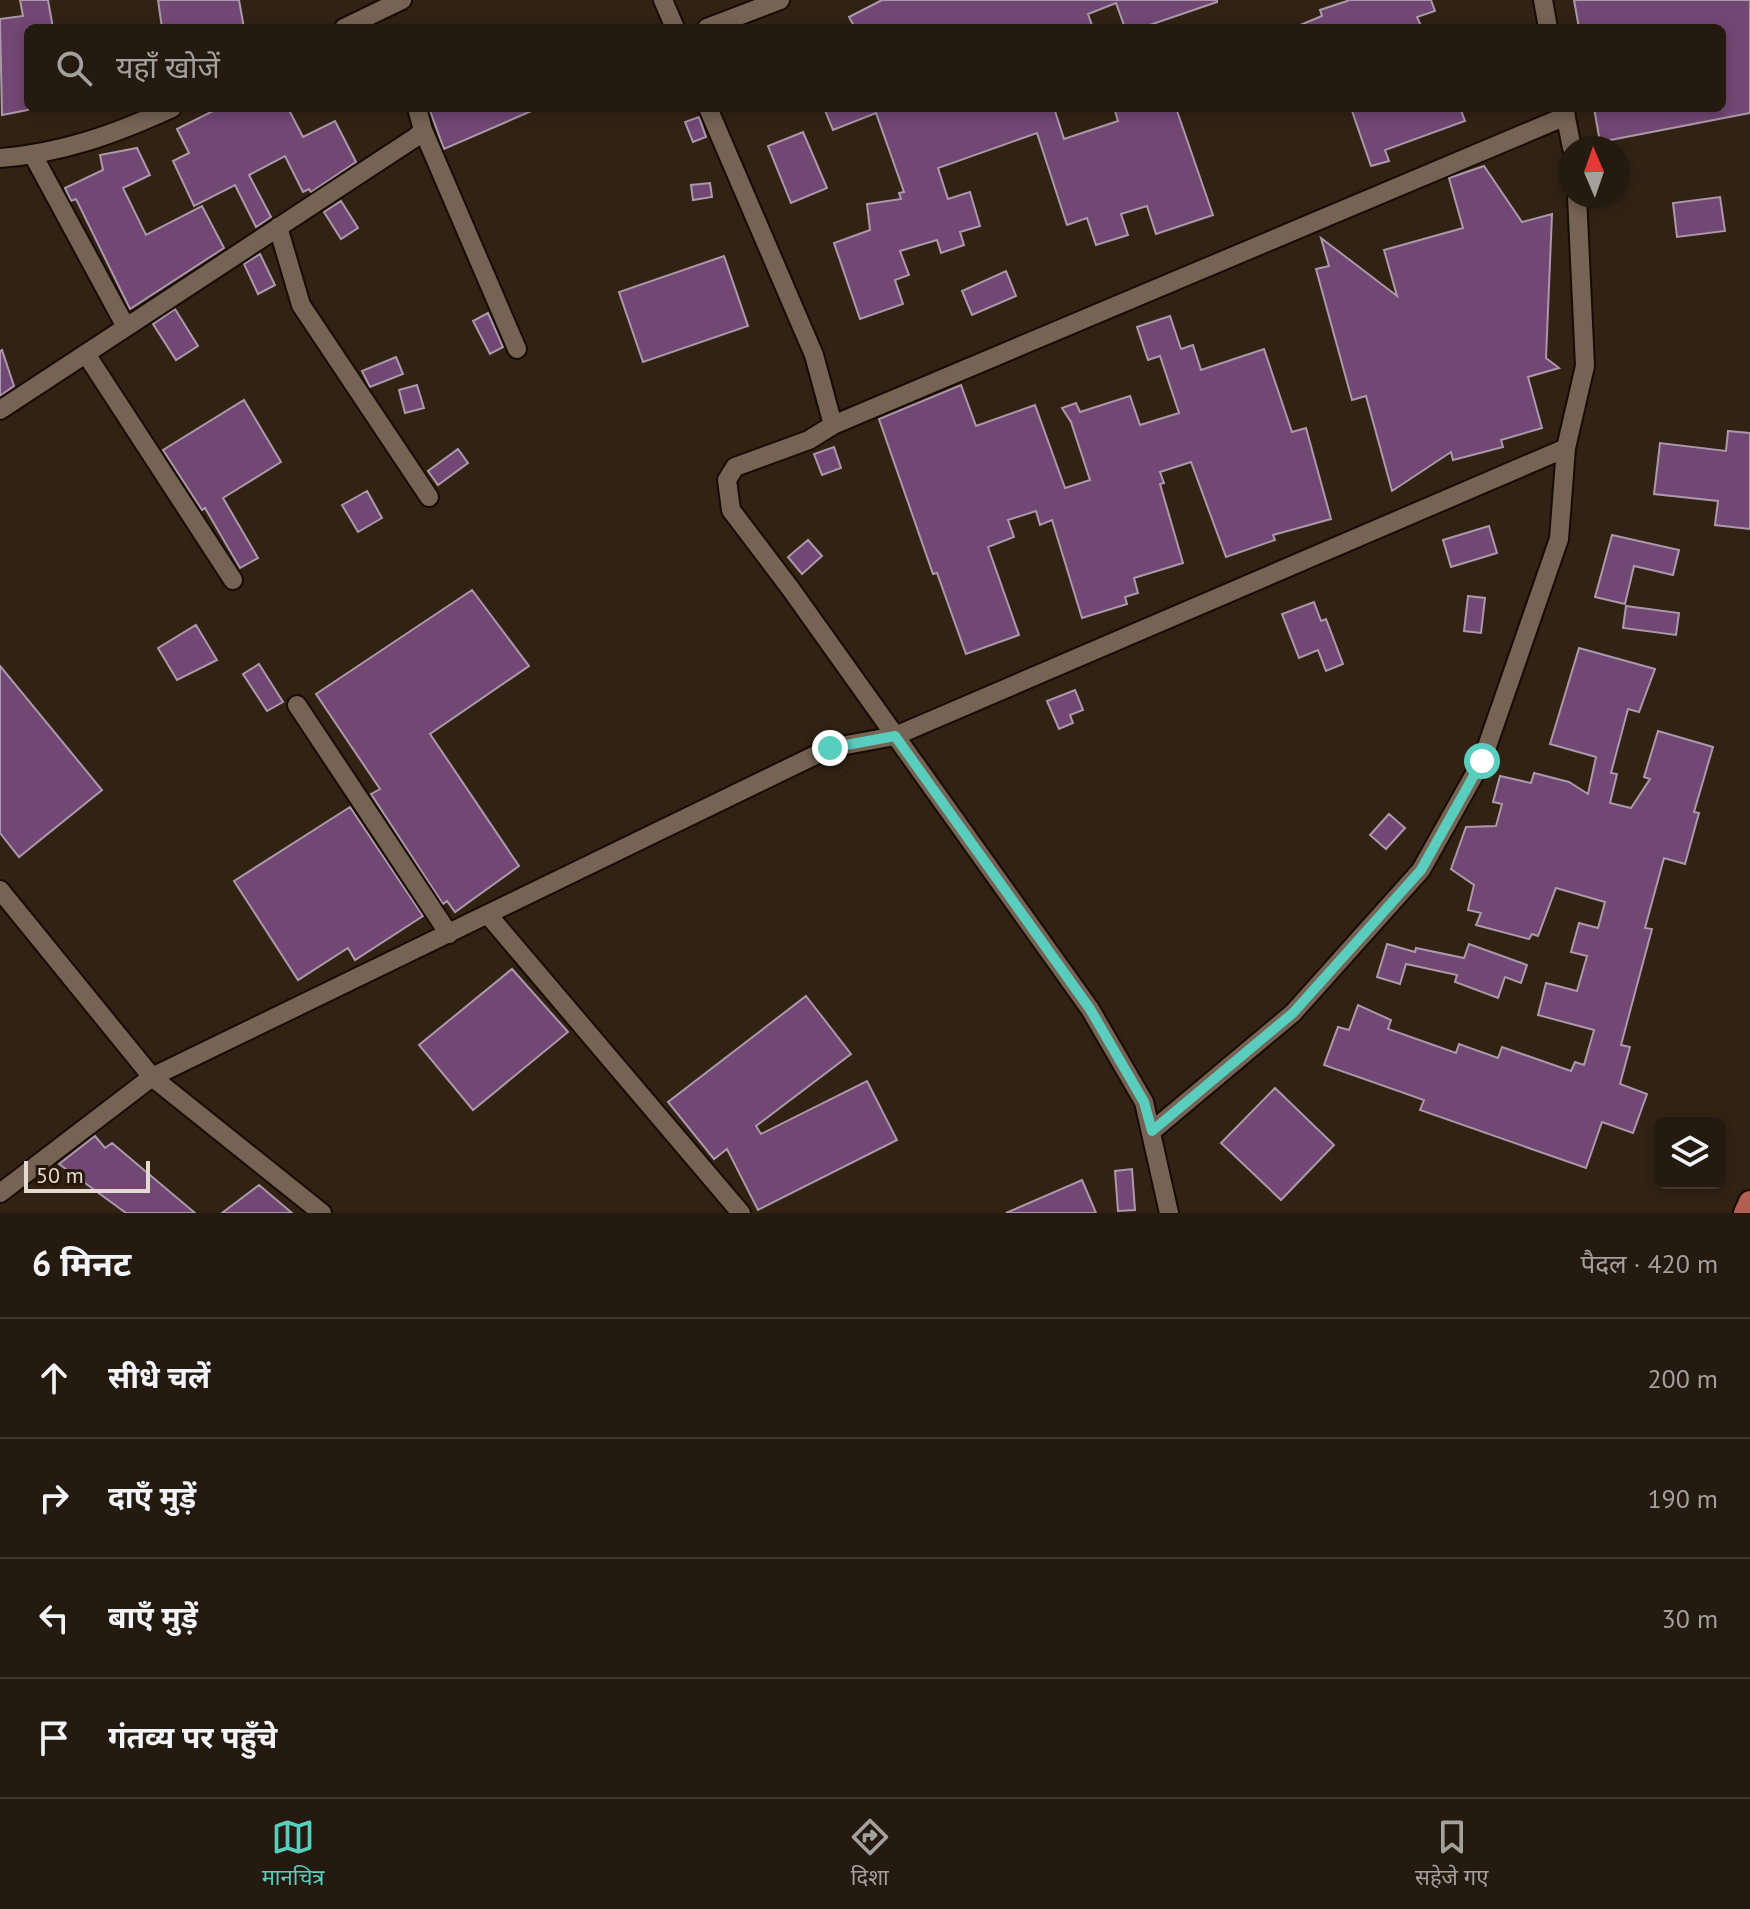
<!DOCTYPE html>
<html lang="hi">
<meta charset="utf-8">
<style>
:root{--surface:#251a0f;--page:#2d2318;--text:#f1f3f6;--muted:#a3a19e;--line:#42382f;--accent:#59cebe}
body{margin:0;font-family:"PT Sans","Noto Sans Devanagari",sans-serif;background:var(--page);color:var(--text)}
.controls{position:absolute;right:24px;bottom:24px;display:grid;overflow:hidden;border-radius:12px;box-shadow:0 4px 12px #0003}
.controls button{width:72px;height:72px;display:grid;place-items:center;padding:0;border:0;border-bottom:2px solid var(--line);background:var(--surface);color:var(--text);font:40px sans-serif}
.compass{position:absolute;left:1558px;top:136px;width:72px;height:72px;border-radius:50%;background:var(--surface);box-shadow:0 4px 12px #0003;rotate:358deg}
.scale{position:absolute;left:24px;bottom:20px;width:126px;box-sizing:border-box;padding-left:8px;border:4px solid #e4dad1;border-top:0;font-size:22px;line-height:28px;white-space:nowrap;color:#e4dad1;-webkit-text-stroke:6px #27180b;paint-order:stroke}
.stop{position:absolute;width:24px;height:24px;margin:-18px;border:6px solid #59cebe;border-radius:50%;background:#fff}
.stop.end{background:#59cebe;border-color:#fff;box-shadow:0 2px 8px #0008}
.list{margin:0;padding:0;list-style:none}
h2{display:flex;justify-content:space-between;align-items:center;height:104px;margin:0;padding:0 32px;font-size:34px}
h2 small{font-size:26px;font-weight:400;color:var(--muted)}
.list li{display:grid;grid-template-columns:52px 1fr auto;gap:24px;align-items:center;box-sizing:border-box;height:120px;padding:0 32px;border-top:2px solid var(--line)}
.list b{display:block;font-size:30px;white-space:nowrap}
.list em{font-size:26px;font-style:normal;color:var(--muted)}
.icon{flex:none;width:44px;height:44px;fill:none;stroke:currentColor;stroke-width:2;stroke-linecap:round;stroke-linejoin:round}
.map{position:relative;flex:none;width:1750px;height:1213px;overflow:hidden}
.search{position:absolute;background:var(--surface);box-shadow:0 4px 12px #0003;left:24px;right:24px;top:24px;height:88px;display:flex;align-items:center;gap:20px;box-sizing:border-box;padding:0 28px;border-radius:12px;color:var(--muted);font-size:30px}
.sheet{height:584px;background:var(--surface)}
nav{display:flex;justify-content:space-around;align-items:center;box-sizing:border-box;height:112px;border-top:2px solid var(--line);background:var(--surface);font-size:22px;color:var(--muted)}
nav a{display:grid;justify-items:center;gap:4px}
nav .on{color:var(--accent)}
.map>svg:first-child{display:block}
</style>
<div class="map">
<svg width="1750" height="1213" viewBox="0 0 1750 1213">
<rect width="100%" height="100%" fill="#312214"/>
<!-- building -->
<path fill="#714773" stroke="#ab99ab" stroke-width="2" d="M20 0H48L53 28H28V110L2 115 0 19 23 16Z
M158 0H239L244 28H162Z
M882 0H1217V2L1141 28H1125L1116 3 1088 14 1093 28H855L849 17Z
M1350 0H1431L1435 11 1417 17 1422 28H1293L1322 16 1320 10Z
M1574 0H1750V113L1600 142 1594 108H1722V28H1579Z
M219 108H288L303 137 335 121 356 162 311 192 309 189 303 192 285 156 249 175 271 217 256 227 235 185 194 206 173 161 189 153 177 129Z
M429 108H536V109L444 149Z
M824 108H1054L1064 139 1118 121 1114 108H1176L1213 215 1156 234 1147 206 1121 214 1128 235 1096 245 1087 218 1067 225 1037 133 938 168 948 199 970 192 980 226 960 232 964 245 941 253 937 240 900 251 909 275 895 280 903 304 860 319 834 243 870 230 867 204 901 199 899 193 904 192 876 113 833 130Z
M1351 108H1460L1465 121 1385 150 1389 161 1371 166Z
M699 117 706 137 693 142 685 122Z
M803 132 827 188 791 203 768 146Z
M137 148 150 175 123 188 146 235 202 206 224 248 130 309 76 199 71 201 65 188 103 170 100 155Z
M1484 166 1522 222 1552 214 1546 358 1559 368 1528 377 1542 428 1501 440 1503 447 1453 460 1451 452 1392 491 1366 396 1352 400 1316 269 1329 266 1321 238 1397 296 1384 250 1463 228 1449 178Z
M710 183 712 197 693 200 691 185Z
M1720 197 1725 231 1677 237 1673 203Z
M341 201 358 228 341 239 324 212Z
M260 254 275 285 258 294 244 264Z
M724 256 748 326 643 362 619 292Z
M1006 271 1016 296 972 315 962 291Z
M175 309 198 346 176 360 153 324Z
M488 313 503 347 490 354 473 321Z
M1170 316 1181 349 1193 345 1201 370 1264 349 1292 432 1306 428 1331 519 1273 535 1275 540 1226 557 1191 462 1160 472 1164 483 1160 484 1183 563 1134 578 1138 593 1125 597 1127 604 1082 618 1052 520 1040 525 1036 511 1008 520 1014 537 988 547 1019 635 966 654 937 573 933 574 879 419 961 385 976 426 1035 405 1065 488 1090 480 1071 422 1062 408 1076 403 1080 412 1130 396 1140 425 1179 413 1160 356 1148 360 1137 327Z
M2 350 14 386 0 396V351Z
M396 357 403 374 370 387 362 371Z
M417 385 424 408 405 413 399 390Z
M244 400 281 462 223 498 258 558 240 568 205 508 202 510 163 450Z
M1728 431 1750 433V529L1715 525 1718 501 1654 494 1660 443 1726 451Z
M834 447 841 468 822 475 814 454Z
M458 449 468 463 438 485 428 471Z
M367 491 382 518 358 532 342 505Z
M1489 526 1497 553 1451 567 1443 540Z
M1612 535 1679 550 1673 575 1634 566 1625 604 1595 597Z
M808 540 822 556 802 574 788 557Z
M472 590 529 666 430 734 519 866 455 912 447 901 443 904 371 794 380 789 316 694Z
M1468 596 1485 598 1481 633 1464 631Z
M1314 602 1321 621 1326 619 1343 664 1326 671 1318 650 1299 658 1282 614Z
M1626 606 1679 613 1676 635 1623 628Z
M196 625 217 660 177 680 158 648Z
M1579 648 1655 669 1639 712 1628 709 1611 773 1617 774 1610 803 1631 808 1650 779 1644 777 1658 731 1713 747 1694 812 1699 813 1685 864 1664 858 1645 928 1652 929 1621 1045 1630 1047 1620 1084 1647 1094 1633 1133 1602 1122 1586 1168 1420 1110 1424 1100 1324 1065 1338 1027 1349 1030 1358 1005 1391 1020 1388 1029 1456 1053 1459 1044 1498 1058 1502 1047 1571 1071 1575 1062 1584 1065 1594 1030 1538 1015 1546 983 1577 991 1587 956 1571 952 1579 923 1598 928 1605 902 1556 888 1538 936 1532 934 1529 939 1476 925 1481 913 1468 910 1474 885 1451 869 1466 827 1496 826 1502 804 1493 802 1500 776 1531 783 1534 773 1569 782 1588 794 1596 757 1550 744Z
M259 664 283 702 267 711 243 674Z
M0 666 102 790 19 857 0 833Z
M1075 690 1083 710 1070 715 1073 723 1059 729 1047 701Z
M350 807 423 916 355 960 348 948 298 980 234 881Z
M1389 814 1405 828 1386 849 1370 835Z
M1387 944 1415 952 1416 948 1464 958 1469 944 1527 965 1521 983 1505 977 1498 998 1455 982 1457 975 1406 964 1400 984 1377 977Z
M512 969 568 1032 473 1110 419 1045Z
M806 996 851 1054 756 1126 761 1134 867 1081 897 1140 758 1210 727 1149 714 1159 668 1102Z
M1275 1088 1334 1145 1281 1200 1221 1143Z
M95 1136 105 1148 112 1143 195 1213H126L59 1164Z
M1132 1169 1135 1210 1118 1211 1115 1171Z
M1082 1180 1096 1213H1006Z
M259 1185 292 1213H222Z"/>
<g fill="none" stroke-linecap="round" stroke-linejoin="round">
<defs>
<path id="minor" d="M663 0 675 28
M1543 0 1548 28
M344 28 402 0
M707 28 780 0
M708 108 814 355 833 425 809 440 735 467 727 480 731 510 790 588 1090 1009 1144 1102 1169 1213
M1564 108 1572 148
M423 130 517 349
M33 155 126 327
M0 158C63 153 115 134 172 108
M278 227 301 305 429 497
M86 354 233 580
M0 410 416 137 423 130 417 108
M833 425 1566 116
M297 705 449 934
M0 890 152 1077 322 1213
M489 916 741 1213
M1152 1131 1293 1013 1421 870 1482 761 1559 539 1566 448 1585 366 1577 196
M0 1193 152 1077 830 748 895 736 1566 448"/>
<path id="major" d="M1745 1213 1750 1202"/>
</defs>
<!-- minor casing -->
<use href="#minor" stroke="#180b02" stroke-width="22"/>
<!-- major casing -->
<use href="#major" stroke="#180b02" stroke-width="26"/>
<!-- minor -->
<use href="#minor" stroke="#756354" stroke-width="18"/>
<!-- major -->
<use href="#major" stroke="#b55f53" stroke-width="22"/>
</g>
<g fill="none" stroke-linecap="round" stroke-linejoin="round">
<!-- route -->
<path stroke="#59cebe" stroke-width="10" d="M830 748 895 736 1090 1009 1144 1102 1152 1131 1293 1013 1421 870 1482 761"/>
</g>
</svg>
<div class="controls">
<button><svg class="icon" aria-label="layers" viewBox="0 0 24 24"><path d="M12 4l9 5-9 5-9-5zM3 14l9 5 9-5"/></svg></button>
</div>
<svg class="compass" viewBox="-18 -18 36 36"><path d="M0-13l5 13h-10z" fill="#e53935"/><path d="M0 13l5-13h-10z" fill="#a3a19e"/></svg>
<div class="scale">50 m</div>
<div class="stop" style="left:1482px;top:761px"></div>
<div class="stop end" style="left:830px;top:748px"></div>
<div class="search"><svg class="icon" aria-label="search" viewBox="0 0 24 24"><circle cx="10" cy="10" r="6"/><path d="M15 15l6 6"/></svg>यहाँ खोजें</div>
</div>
<section class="sheet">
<h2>6 मिनट<small>पैदल · 420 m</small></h2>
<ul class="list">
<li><svg class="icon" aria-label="ahead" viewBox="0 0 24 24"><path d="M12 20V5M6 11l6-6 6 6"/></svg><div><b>सीधे चलें</b></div><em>200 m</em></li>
<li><svg class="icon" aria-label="right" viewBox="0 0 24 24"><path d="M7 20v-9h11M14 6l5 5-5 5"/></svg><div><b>दाएँ मुड़ें</b></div><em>190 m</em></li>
<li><svg class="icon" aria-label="left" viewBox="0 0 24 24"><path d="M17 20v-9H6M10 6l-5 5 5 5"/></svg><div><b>बाएँ मुड़ें</b></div><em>30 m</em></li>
<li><svg class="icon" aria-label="arrive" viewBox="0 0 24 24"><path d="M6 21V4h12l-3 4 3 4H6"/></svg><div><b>गंतव्य पर पहुँचे</b></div></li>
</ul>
</section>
<nav>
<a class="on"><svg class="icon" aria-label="map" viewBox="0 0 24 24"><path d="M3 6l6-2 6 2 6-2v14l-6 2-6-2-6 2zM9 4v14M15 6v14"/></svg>मानचित्र</a>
<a><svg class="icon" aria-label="directions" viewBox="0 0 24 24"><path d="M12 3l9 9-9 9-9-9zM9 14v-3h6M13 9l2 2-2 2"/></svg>दिशा</a>
<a><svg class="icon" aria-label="saved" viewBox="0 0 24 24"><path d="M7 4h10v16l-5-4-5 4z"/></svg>सहेजे गए</a>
</nav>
